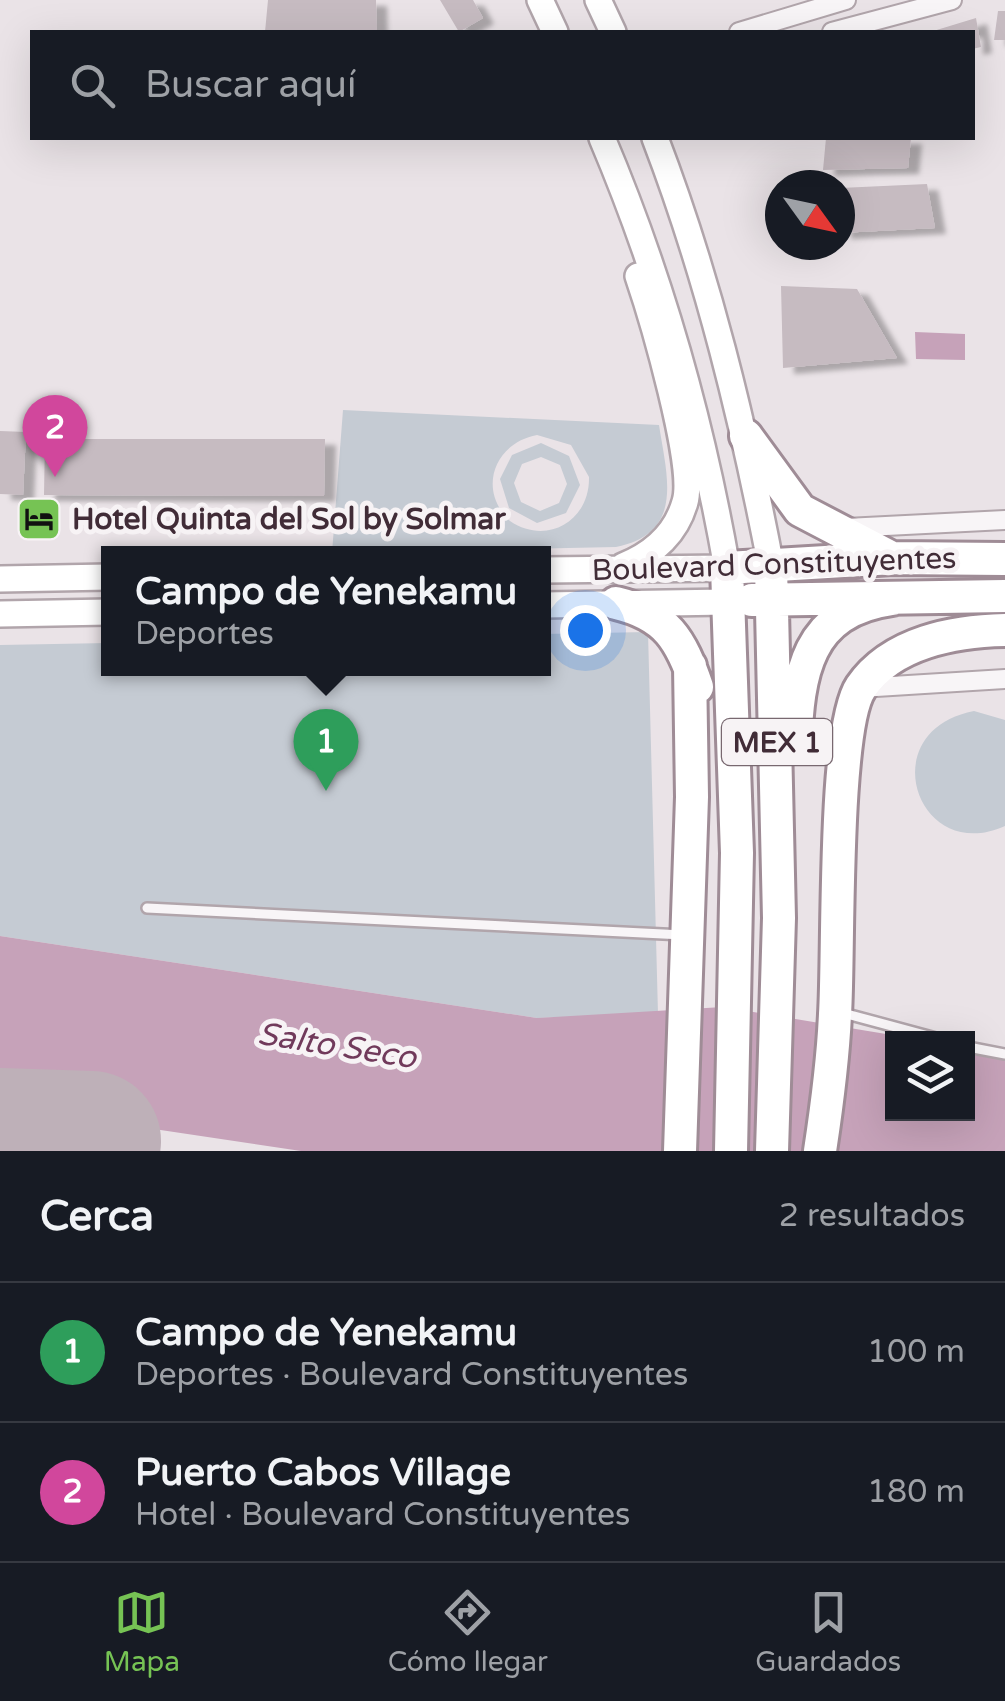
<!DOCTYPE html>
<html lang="es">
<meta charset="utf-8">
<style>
:root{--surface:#171b24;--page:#20242c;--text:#f1f3f6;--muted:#9ea1a6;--line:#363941;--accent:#76c354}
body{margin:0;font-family:"Varela Round",sans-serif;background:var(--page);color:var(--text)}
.controls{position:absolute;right:30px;bottom:30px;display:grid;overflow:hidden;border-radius:0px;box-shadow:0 10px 40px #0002}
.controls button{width:90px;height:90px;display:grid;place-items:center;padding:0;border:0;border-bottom:2px solid var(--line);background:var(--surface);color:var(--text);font:50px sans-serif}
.compass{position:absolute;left:765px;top:170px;width:90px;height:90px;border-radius:50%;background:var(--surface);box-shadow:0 10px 40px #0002;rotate:123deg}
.you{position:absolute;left:585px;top:630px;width:35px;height:35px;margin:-25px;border:8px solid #fff;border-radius:50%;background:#1a73e8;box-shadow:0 0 0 15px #1a73e833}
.badge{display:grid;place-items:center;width:65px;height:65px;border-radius:50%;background:var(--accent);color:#fff;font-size:32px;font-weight:700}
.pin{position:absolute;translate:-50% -82px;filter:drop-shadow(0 2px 5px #0008)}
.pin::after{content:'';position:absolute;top:52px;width:35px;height:30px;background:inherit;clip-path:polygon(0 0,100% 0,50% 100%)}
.popup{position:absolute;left:101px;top:546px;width:450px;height:130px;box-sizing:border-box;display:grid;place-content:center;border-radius:0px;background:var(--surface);filter:drop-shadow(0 2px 8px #0005);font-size:32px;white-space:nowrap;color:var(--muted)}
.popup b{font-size:38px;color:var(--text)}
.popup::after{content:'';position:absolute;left:50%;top:100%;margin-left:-20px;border:20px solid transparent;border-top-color:var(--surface)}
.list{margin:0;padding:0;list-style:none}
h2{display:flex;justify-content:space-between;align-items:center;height:130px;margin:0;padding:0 40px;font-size:42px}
h2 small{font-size:32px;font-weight:400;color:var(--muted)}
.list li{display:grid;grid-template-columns:65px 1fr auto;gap:30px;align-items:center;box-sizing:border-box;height:140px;padding:0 40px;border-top:2px solid var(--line)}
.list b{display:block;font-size:38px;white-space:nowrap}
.list p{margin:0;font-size:32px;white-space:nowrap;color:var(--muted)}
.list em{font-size:32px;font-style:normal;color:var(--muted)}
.icon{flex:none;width:55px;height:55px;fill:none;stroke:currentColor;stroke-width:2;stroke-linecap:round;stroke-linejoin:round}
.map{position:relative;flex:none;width:1005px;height:1151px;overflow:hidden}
.search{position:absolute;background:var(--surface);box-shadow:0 10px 40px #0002;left:30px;right:30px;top:30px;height:110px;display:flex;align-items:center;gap:25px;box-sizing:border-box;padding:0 35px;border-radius:0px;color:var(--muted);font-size:38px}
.sheet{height:410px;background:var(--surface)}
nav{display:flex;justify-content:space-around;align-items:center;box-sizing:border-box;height:140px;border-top:2px solid var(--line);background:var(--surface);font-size:28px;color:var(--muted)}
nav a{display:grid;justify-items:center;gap:5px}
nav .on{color:var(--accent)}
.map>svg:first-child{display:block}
</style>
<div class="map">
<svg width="1005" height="1151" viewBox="0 0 1005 1151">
<defs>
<filter id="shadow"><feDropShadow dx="11" dy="6" stdDeviation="2.5" flood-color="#0004"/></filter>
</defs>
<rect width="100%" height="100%" fill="#eae3e7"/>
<!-- green -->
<path fill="#c5cbd3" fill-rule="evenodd" d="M343 410 659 425C667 477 685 533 616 547L332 553ZM537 435 571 445 589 477C590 521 547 546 510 521 477 490 494 443 537 435Z
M541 443 569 456 580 485 566 513 537 523 509 508 500 479 512 455ZM541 457 560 465 567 484 559 503 540 511 521 502 514 483 522 464Z
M648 632 658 1014 537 1018 0 936V645L108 643 109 668H544V634Z
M974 711 1005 720V826C917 866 871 731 974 711Z"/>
<!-- water -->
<path fill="#c6a2b9" d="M915 332 965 334V360L916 359Z
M0 936 537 1018 723 1007 892 1035 905 1038H892V1114H968V1053L1005 1057V1151H301L0 1106Z"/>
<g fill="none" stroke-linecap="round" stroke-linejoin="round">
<!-- runway -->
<path stroke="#beb0b8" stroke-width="140" d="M0 1138 91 1141"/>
</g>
<!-- building -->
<path fill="#c6bbc1" filter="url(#shadow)" d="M268 0H376L377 32H265Z
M440 0H473L483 18 459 32Z
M998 11H1005V40H994Z
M976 18 981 47 972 49V32H930Z
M826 138H911L908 168 823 170Z
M927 184 935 228 840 233V188Z
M781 286 857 289 897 358 783 368Z
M0 431 26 432 23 495 0 494Z
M45 439H325L324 496 44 495Z"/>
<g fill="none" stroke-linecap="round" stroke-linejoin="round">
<defs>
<path id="lane" d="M147 908 683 935
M843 1013 936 1038
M968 1047 1005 1054"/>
<path id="street" d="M739 32 846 0
M832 32 952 0
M846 528 1005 520
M860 688 1005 679"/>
<path id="secondary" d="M540 0 555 32
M598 0 613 32
M655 138C708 276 743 421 771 566
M623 566C653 554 676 534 685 502 696 466 652 317 638 276
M544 570 727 568C701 419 661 277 602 138
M0 579 109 577
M544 605 727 602
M0 614 109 612"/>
<path id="highway" d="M746 436 800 510 888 556
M771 566 779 918 772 1151
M752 600 1005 596
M616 603C667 615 681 640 697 687
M795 747C798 673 806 611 892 599
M680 1151 692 797 690 666
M731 1151 737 853 727 568 893 558 1005 559
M820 1151C827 1105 833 1060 835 1014 839 952 833 728 861 687 892 642 955 631 1005 630"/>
</defs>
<!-- lane casing -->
<use href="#lane" stroke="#b1a5ab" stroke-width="14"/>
<!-- street casing -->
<use href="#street" stroke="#b1a5ab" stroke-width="22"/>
<!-- secondary casing -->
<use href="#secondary" stroke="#b1a5ab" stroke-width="30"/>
<!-- highway casing -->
<use href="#highway" stroke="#9f8c96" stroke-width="38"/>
<!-- lane -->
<use href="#lane" stroke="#f8f5f7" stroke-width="9"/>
<!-- street -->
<use href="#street" stroke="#f8f5f7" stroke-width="18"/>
<!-- secondary -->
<use href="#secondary" stroke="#fff" stroke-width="25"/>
<!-- highway -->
<use href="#highway" stroke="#fff" stroke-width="32"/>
</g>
<!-- icons -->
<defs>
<symbol id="hotel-square" viewBox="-11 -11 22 22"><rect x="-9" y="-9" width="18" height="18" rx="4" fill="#76c354" stroke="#f7f3f5"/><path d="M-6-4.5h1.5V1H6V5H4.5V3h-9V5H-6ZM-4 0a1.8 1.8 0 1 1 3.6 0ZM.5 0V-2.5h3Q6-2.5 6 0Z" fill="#111"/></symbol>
</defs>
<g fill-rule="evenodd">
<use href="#hotel-square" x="14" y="494" width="50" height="50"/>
</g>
<g text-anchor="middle" stroke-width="10" stroke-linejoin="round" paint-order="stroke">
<!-- shield labels -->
<rect fill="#f7f3f5" stroke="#786870" stroke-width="2.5" x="722" y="719" width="110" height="46" rx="8"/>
<g font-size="28" font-weight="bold" fill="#412c37">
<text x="777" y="752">MEX 1</text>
</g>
<!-- poi labels -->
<g font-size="30" font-weight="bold" fill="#412c37" stroke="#f7f3f5" text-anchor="start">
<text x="72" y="529">Hotel Quinta del Sol by Solmar</text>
</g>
<!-- street labels -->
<g font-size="30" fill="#412c37" stroke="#f7f3f5">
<text transform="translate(774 564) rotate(-2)" y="10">Boulevard Constituyentes</text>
</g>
<!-- water labels -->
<g font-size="32" font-style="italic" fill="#713a5b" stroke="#f7f3f5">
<text transform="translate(337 1045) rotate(9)" y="11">Salto Seco</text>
</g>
</g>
</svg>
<div class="controls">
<button><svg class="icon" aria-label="layers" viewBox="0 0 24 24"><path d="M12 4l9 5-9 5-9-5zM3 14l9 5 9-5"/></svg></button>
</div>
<svg class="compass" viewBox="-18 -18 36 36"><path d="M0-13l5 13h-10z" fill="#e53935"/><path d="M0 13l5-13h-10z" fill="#9ea1a6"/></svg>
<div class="you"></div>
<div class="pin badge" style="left:326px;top:791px;background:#2e9e5b">1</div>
<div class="popup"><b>Campo de Yenekamu</b>Deportes</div>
<div class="pin badge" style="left:55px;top:477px;background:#d1479c">2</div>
<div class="search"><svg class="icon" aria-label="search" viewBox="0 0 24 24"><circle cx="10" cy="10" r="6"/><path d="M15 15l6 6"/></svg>Buscar aquí</div>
</div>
<section class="sheet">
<h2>Cerca<small>2 resultados</small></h2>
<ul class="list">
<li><span class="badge" style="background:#2e9e5b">1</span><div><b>Campo de Yenekamu</b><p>Deportes · Boulevard Constituyentes</p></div><em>100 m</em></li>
<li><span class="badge" style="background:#d1479c">2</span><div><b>Puerto Cabos Village</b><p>Hotel · Boulevard Constituyentes</p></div><em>180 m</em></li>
</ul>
</section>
<nav>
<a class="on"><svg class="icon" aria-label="map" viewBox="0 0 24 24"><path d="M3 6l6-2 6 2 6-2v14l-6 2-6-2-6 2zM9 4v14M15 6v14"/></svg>Mapa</a>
<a><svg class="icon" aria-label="directions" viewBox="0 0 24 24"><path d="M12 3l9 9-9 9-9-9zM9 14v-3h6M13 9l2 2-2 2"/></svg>Cómo llegar</a>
<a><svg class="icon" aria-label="saved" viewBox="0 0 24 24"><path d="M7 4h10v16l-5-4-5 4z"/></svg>Guardados</a>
</nav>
